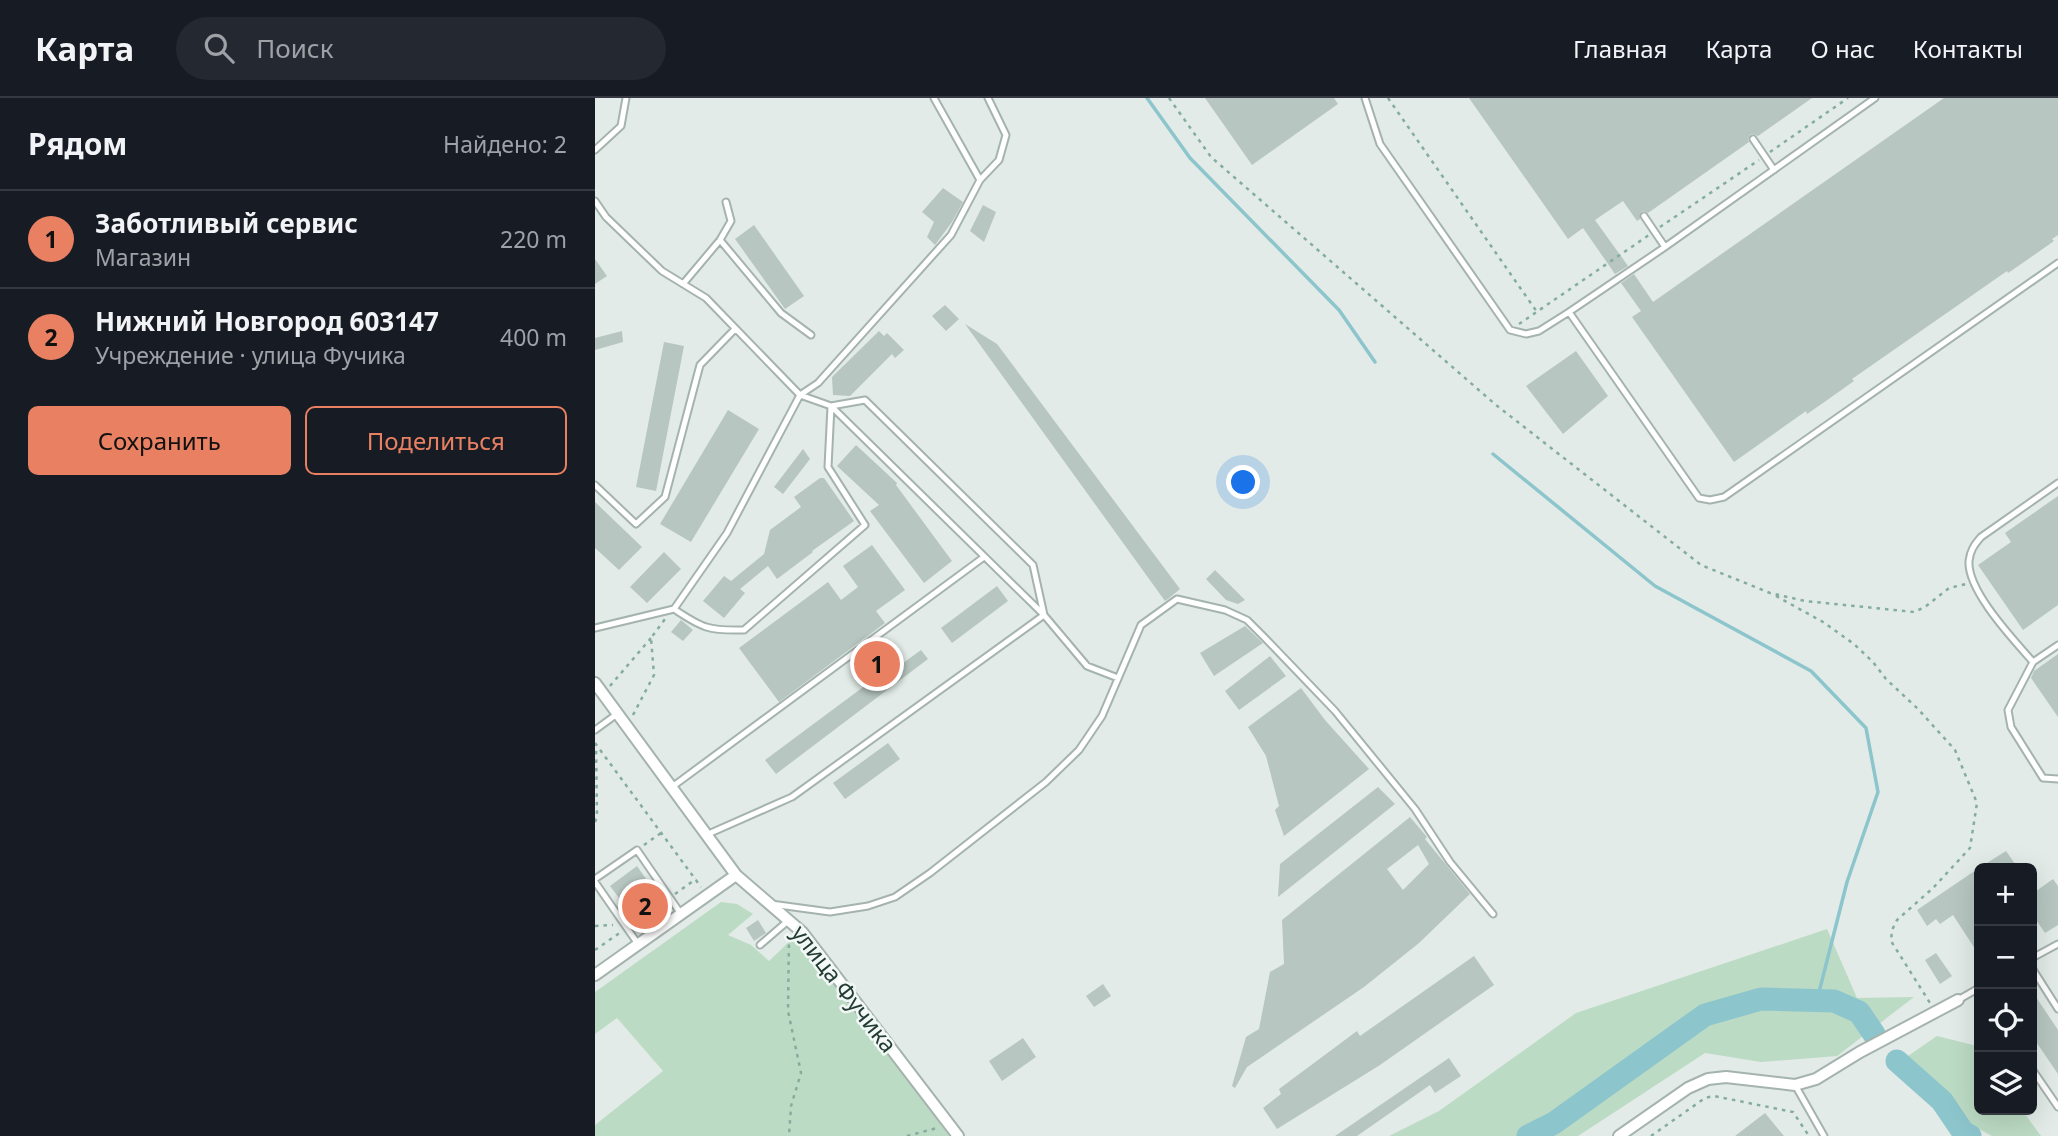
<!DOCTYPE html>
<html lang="ru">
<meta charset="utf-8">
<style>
:root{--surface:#171b24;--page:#242831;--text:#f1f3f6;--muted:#9ea1a6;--line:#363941;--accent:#e98062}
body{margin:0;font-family:"Noto Sans",sans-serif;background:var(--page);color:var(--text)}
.controls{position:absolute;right:21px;bottom:21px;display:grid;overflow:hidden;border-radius:10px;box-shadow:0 7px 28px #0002}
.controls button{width:63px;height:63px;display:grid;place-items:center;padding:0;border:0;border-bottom:2px solid var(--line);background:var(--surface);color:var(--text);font:35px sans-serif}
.you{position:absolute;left:649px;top:385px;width:24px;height:24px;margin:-18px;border:5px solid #fff;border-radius:50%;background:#1a73e8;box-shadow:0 0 0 10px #1a73e833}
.badge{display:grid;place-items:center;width:46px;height:46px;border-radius:50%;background:var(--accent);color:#111;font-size:23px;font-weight:700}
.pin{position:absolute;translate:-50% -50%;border:4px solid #fff;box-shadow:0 2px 7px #0006}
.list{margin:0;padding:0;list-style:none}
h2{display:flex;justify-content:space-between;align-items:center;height:91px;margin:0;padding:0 28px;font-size:30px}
h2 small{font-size:23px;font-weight:400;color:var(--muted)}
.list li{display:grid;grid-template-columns:46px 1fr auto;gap:21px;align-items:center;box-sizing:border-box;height:98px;padding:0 28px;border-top:2px solid var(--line)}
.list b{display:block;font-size:26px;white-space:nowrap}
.list p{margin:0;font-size:23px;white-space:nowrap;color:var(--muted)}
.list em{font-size:23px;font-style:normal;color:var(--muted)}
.actions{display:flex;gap:14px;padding:21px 28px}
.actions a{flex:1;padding:16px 0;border:2px solid var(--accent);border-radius:10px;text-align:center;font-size:24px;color:var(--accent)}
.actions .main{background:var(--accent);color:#111}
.icon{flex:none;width:38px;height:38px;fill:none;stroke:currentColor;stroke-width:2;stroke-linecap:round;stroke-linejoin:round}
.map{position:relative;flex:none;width:1463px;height:1038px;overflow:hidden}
header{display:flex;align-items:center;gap:42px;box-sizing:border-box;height:98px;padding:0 35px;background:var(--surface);border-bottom:2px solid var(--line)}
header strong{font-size:33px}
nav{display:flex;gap:38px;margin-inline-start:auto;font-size:24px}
.search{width:490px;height:63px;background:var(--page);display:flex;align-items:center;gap:18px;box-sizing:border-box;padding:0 24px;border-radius:38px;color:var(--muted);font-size:26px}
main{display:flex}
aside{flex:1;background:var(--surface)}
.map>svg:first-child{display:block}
</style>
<header>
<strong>Карта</strong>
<div class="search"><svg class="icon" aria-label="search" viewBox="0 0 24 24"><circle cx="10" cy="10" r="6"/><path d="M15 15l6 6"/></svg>Поиск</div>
<nav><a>Главная</a><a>Карта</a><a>О нас</a><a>Контакты</a></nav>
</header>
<main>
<aside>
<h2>Рядом<small>Найдено: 2</small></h2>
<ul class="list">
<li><span class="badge">1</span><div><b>Заботливый сервис</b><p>Магазин</p></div><em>220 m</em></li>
<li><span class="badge">2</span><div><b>Нижний Новгород 603147</b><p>Учреждение · улица Фучика</p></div><em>400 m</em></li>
</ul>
<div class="actions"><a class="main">Сохранить</a><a>Поделиться</a></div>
</aside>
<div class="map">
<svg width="1463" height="1038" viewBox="0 0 1463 1038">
<rect width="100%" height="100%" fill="#e2ebe7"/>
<!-- green -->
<path fill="#bcdbc4" d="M126 804 142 806 158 816 133 837 156 847 174 863 197 841 245 886 354 1038H0V1027L68 973 22 920 0 936V894Z
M1232 831 1262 900 1319 899 1242 958 1166 964 1110 955 983 1038H794L844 1013 981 915Z
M1342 938 1382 948 1384 951V1012H1427L1446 1038H1397L1374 1026 1310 960Z"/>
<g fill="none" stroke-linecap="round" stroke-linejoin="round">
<!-- stream -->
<path stroke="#8dc5cd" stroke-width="3.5" d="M552 0 595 60 744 212 780 264
M898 356 1060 488 1216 573 1271 630 1283 694 1252 784 1222 902"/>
<!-- river -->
<path stroke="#8dc5cd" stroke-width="23" d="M1302 963 1347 1003 1368 1034 1375 1038
M933 1038 959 1025 1110 917 1166 901 1239 903 1264 914 1279 936"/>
</g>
<!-- building -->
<path fill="#b7c6c0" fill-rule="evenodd" d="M610 0H739L743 6 657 67Z
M874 0H1217L1163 38 1158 36 1155 37 1153 41 1154 44 1053 115 1049 113 1046 114 1045 121 1042 123 1028 103 1000 122 1033 168 1020 176 988 130 973 141Z
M1349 0H1463V137L1457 141 1459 143 1432 162 1413 175 1412 173 1257 281 1259 283 1228 305 1212 316 1211 313 1139 364 1037 219 1046 213 1026 185 1039 176 1058 204Z
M348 90 368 104 357 124 340 147 332 139 339 124 327 114Z
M388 107 401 114 389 144 375 133Z
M159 127 209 198 190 211 140 141Z
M0 161 12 178 0 186Z
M350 207 364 221 351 233 337 218Z
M370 226 402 246 585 491 573 501 570 503Z
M27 233 28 244 0 252V240Z
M284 233 289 238 292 235 309 252 300 260 297 256 255 298 238 297 237 279Z
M69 244 89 248 61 393 41 389Z
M981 253 1013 298 968 336 931 288Z
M133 312 164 331 96 444 65 426Z
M261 347 302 385 301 387 357 463 329 485 275 413 284 407 242 368Z
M208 351 215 361 188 396 179 389Z
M225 380H229L259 423 217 453 218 454 182 481 173 468 145 491 150 495 129 520 108 503 129 478 136 483 169 456 175 432 206 409 199 399Z
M1463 398V507L1428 532 1383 467 1416 444 1410 435Z
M0 404 47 449 24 472 0 450Z
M277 447 310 492 281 513 290 525 184 604 144 550 233 484 246 502 263 489 248 468Z
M69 454 86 471 52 505 35 489Z
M620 472 650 502 643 506 631 502 611 481Z
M402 488 413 503 357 545 346 530Z
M86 522 98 532 88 543 76 534Z
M650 528 668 545 619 578 605 555Z
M326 552 333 561 181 676 170 662 279 581 282 584Z
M1463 556V619L1436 580 1439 573Z
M675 558 691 578 644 612 630 593Z
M706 590 730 622 774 671 689 738 680 712 684 708 671 658 653 629Z
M293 645 305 661 250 701 238 685Z
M783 689 800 706 683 799 685 766Z
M815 719 832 739 830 741 875 796 824 845 769 889 652 969 640 990 637 988 651 939 664 931 675 874 689 866 687 822ZM823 747 834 766 808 792 792 771Z
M1411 753 1423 770H1384Z
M42 768 63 798 37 817 15 788Z
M1384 770V857L1358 817 1345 826 1341 821 1332 828 1322 812Z
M1458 781 1463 788V827L1450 835 1437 816V796Z
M163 822 171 835 159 843 151 830Z
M1341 855 1357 878 1345 886 1330 862Z
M879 858 899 887 785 967 682 1031 668 1010 686 996 684 991 762 933 765 938Z
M508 886 516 898 499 909 491 898Z
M1437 893 1463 932V976L1437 938Z
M428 940 441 959 407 983 394 963Z
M854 960 866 978 840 995 835 987 762 1038H740Z
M1170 1015 1189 1038H1140Z"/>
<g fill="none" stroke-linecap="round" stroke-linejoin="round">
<defs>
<path id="lane" d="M339 0 385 82
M393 0 411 37 404 62 385 82 356 137 223 285 205 297 236 308 449 517 492 568 523 580
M770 0 785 46 915 232 931 236 944 233 974 214 1070 149 1280 0
M1158 41 1179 72
M0 52 26 28 31 0
M0 103 11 119 67 173 111 200 205 297 132 435 79 511 0 530
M1049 118 1070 149
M125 142 186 215 216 237
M88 186 125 142 136 123 131 104
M974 214 1104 400 1115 402 1129 399 1463 165
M0 387 41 426 70 399 105 267 140 231
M79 511C107 530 114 533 149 532L270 427 233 369 236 308 270 302 438 467 449 517 197 699 111 737
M1463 547 1438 564 1413 612 1416 629 1448 680 1463 681
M1438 564C1419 542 1372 493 1374 463 1375 453 1379 447 1386 439L1463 385
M0 632 22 616
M77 689 389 459
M0 781 42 752 86 816
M0 784 43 846
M176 806 235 814 273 808 300 799 335 775 451 684 484 652 507 618 546 527 582 501 630 512 652 522 670 540 740 613 820 711 855 764 898 816
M165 847 194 822
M1437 860 1463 846
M1437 870 1463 911
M1363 902 1384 890
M1437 971 1463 1009
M1200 987 1229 1038"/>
<path id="street" d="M0 585 141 777 207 834 363 1038
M0 877 141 777
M1024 1038 1093 990 1113 981 1131 979 1200 987 1221 981 1265 954 1363 902"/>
</defs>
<!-- lane casing -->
<use href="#lane" stroke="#a5b3ae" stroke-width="9"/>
<!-- street casing -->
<use href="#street" stroke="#a5b3ae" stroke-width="14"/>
<!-- path -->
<path stroke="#84ad9f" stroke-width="2.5" stroke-dasharray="3.5 5" stroke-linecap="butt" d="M574 0 616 59 901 307 1106 467 1175 495 1210 503 1319 514 1330 509 1354 490 1371 486
M793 0 942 214
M1175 54 1253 0
M1065 129 1164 62
M924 226 1054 137
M1181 498 1228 524 1259 546 1278 564 1291 581 1323 611 1360 652 1382 705 1375 750 1338 790 1302 822 1297 832 1296 843 1335 905
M15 588 56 540
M38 617 59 577 56 540 70 521
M0 645 106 789
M0 724 2 719 1 647
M49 747 66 735
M80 796 101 781
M37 826 69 804
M0 828 18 827
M194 838 193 913 206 975 196 1008 194 1038
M0 852 26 834
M312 1038 342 1030
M1056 1038 1110 1000 1119 998 1198 1014 1214 1038"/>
<!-- lane -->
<use href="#lane" stroke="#fff" stroke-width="5"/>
<!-- street -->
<use href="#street" stroke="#fff" stroke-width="10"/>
</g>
<g text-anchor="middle" stroke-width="5" stroke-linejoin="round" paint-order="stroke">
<!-- street labels -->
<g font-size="23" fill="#233b34" stroke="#f2f8f5">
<text transform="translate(249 891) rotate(52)" y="8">улица Фучика</text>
</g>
</g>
</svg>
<div class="controls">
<button>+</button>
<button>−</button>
<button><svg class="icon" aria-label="locate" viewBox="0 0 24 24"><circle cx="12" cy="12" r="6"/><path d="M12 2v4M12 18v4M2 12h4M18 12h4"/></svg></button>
<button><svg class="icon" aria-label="layers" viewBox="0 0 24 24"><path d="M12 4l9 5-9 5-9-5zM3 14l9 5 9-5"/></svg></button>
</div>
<div class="you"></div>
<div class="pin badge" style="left:282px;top:566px">1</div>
<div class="pin badge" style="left:50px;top:808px">2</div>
</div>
</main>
